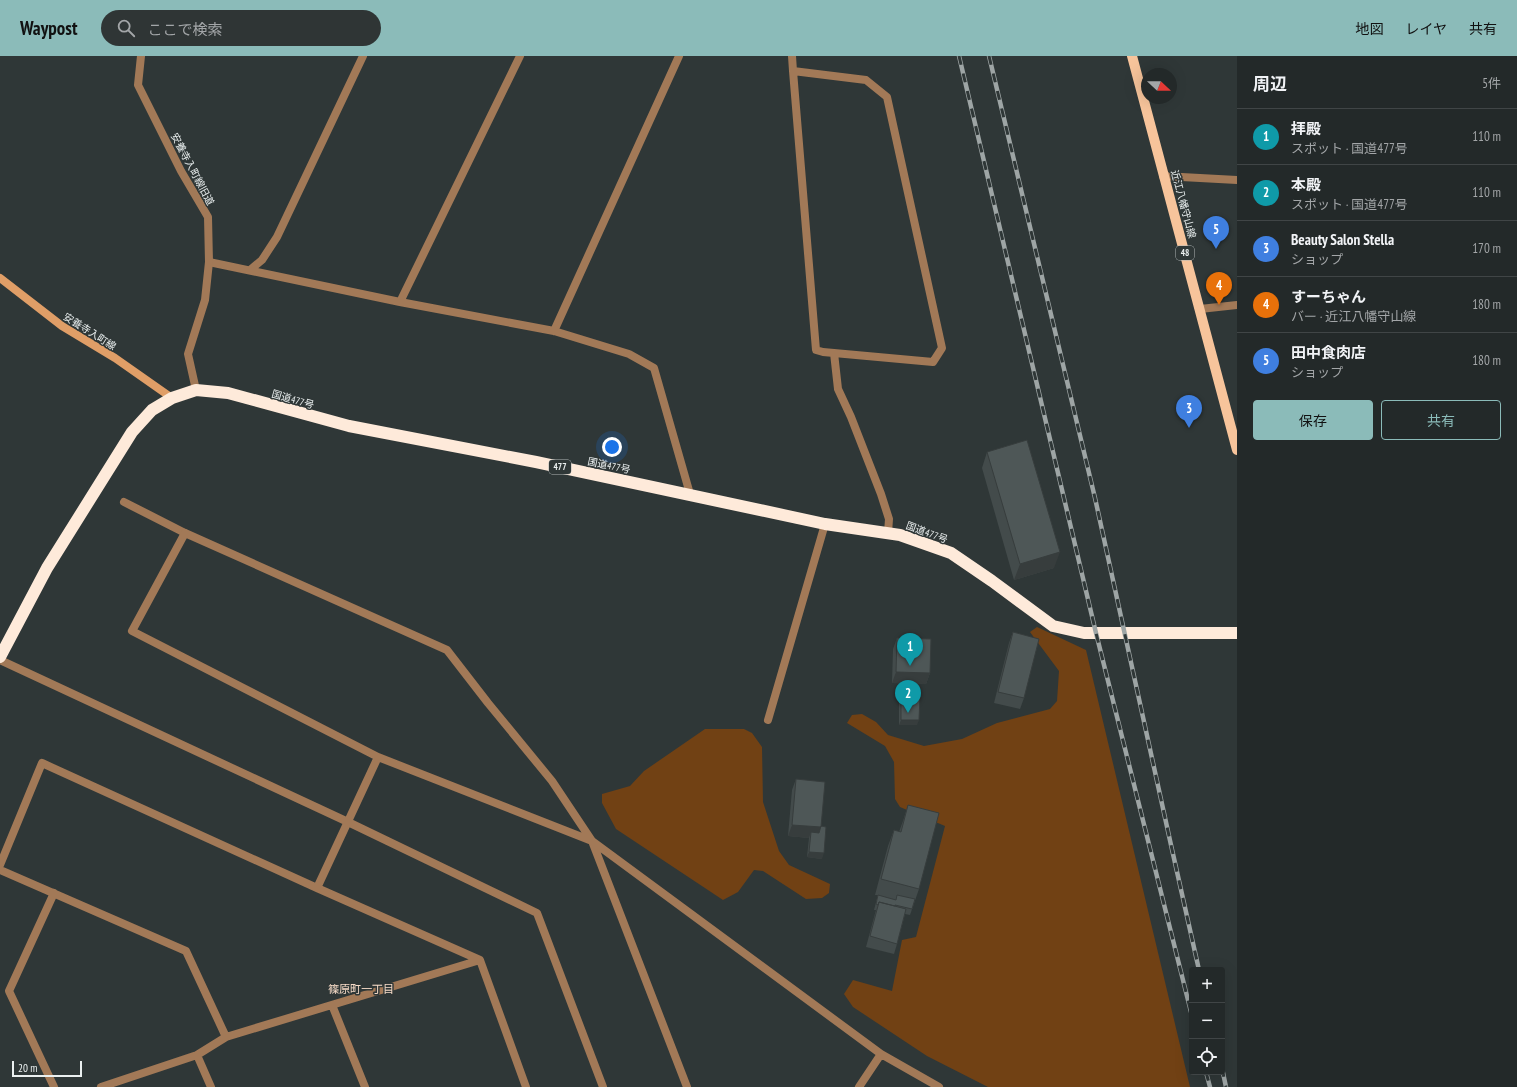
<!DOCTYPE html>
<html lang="ja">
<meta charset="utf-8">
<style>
:root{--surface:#232929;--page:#2f3535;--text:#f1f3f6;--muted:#a3a6a8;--line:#404546;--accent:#8bbbb9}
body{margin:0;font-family:"PT Sans Narrow","Noto Sans JP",sans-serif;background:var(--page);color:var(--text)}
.controls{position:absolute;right:12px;bottom:12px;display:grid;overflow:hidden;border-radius:4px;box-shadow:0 4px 16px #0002}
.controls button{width:36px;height:36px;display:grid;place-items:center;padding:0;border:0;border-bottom:1px solid var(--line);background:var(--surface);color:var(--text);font:20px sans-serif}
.compass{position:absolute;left:1141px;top:12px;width:36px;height:36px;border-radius:50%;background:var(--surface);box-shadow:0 4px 16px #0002;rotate:112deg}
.scale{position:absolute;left:12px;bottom:10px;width:70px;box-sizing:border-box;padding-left:4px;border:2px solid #ebf0f0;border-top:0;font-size:11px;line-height:14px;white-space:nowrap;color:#ebf0f0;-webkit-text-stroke:3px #2f3737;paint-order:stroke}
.you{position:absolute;left:612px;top:391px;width:14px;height:14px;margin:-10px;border:3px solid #fff;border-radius:50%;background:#1a73e8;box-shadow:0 0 0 6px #1a73e833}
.badge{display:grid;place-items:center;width:26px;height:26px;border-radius:50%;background:var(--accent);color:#fff;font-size:13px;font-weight:700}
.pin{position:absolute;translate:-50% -33px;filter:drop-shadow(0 1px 2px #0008)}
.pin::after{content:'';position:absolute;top:21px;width:14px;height:12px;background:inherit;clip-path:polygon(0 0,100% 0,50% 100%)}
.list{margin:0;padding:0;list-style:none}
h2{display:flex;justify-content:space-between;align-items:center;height:52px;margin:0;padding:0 16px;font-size:17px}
h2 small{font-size:13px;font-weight:400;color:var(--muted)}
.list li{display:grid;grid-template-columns:26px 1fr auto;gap:12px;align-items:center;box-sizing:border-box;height:56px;padding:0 16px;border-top:1px solid var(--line)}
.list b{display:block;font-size:15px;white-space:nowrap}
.list p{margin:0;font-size:13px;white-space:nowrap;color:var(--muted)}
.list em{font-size:13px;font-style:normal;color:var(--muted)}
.actions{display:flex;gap:8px;padding:12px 16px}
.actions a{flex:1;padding:9px 0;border:1px solid var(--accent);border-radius:4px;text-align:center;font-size:14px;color:var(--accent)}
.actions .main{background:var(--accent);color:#111}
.icon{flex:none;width:22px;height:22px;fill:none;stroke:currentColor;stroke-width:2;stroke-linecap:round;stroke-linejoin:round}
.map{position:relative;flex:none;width:1237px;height:1031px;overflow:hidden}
header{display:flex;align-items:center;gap:24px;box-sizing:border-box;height:56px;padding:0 20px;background:var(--accent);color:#111}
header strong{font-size:19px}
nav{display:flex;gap:22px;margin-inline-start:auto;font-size:14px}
.search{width:280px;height:36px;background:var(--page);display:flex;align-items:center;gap:10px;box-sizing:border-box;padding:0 14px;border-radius:22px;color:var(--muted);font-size:15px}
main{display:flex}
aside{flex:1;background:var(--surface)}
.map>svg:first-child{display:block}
</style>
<header>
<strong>Waypost</strong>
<div class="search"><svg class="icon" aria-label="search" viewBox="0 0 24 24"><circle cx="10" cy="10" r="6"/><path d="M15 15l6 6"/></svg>ここで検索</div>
<nav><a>地図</a><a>レイヤ</a><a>共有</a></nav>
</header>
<main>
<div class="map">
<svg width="1237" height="1031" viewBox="0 0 1237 1031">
<rect width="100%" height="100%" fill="#2f3737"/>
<!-- green -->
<path fill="#714114" d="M1037 571 1086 594 1190 1031H988L927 1000 853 951 844 938 853 924 892 935 902 884 916 881 945 770 900 751 895 743 894 706 885 690 847 667 852 659 862 658 876 666 888 679 924 690 962 683 997 667 1050 653 1057 645 1059 615 1030 576Z
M705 673H744L752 677 762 691 763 746 779 795 789 809 830 828 829 837 822 842 806 843 763 815 754 814 738 836 723 844 616 773 602 747V738L630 730 644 715Z"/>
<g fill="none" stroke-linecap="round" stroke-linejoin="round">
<!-- lane -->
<path stroke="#a27957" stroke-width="8" d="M209 206 400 246 554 275 629 298 654 312 690 438
M250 214 262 204 277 181 363 0
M400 246 520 0
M554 275 679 0
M124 446 185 477
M768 664 825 468"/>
<!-- street -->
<path stroke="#a27957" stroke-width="8" d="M141 0 138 29 181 115 208 161 209 206 205 244 188 298 196 334
M792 0 793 15 816 294 823 296 933 306 942 292 887 41 866 24 793 15
M1163 120 1237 124
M1200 253 1237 249
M834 297 838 333 851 361 881 438 889 463 888 477
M0 604 348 766 537 857 603 1031
M0 809 42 707 317 832 480 904 526 1031
M0 814 186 895 226 981
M317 832 378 701
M54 837 9 935 54 1031
M332 949 365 1031
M197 999 211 1031
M101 1031 197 999 226 981 480 904
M687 1031 592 785 552 725 488 647 447 594 185 477 132 575 378 701 592 785 881 998 939 1031
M859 1031 881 998"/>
<!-- secondary -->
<path stroke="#e09e67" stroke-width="8" d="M0 222 62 270 115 302 172 342"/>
<!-- primary -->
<path stroke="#f7c49b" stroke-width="10" d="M1132 0 1237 394"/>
<!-- highway -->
<path stroke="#feeada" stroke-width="12" d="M0 601 47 512 132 376 152 354 172 342 196 334 228 337 349 370 536 406 825 468 900 479 951 497 992 525 1053 570 1084 577H1237"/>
<defs>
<path id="rail" d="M959 0 1096 577 1192 960
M989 0 1095 442 1171 789 1199 914
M1222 1012 1226 1031
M1206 1016 1210 1031"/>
</defs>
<!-- rail casing -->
<use href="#rail" stroke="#9ea5a5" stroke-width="4.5"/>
<!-- rail -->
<use href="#rail" stroke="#2f3737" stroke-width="3" stroke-dasharray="9" stroke-linecap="butt"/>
</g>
<!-- wall -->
<path fill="#434b4b" d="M987 396 1054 512 1014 524 982 412Z
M1013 576 1024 642 1020 653 994 647 1009 587Z
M897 582 930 617 926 628 892 627 893 593Z
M904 628 917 669H899V645L902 639V633Z
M796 723 821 770 822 803 807 801 809 782 788 780 792 734Z
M908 749 919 833 910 859 905 858 897 888 894 898 866 891 876 854H874L878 839H875L888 790 894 774 899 776 903 765Z"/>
<!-- shaded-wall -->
<path fill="#373d3d" d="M1060 496 1054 512 1014 524 1020 508Z
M896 616 930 617 926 628 892 627Z
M901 664H919L917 669H899Z
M792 769 821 771 817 782 811 776 809 782 788 780Z
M809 796 824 797 822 803 807 801Z"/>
<!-- building -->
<path fill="#4e5757" stroke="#373d3d" d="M1027 384 1060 496 1020 508 987 396Z
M1013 576 1039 583 1024 642 998 636Z
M897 582 931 583 930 617 896 616Z
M904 628H918V640H920L919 664H901V639H903Z
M796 723 825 726 821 771 792 769Z
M908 749 939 757 919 833 881 823 894 774 901 776Z
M821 770 826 771 824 797 809 796 811 776 819 777Z
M878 839 896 844 897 839 915 843 912 853 895 849V850L879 846 878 849 876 848Z
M879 846 906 853 897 888 870 880Z"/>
<g text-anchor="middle" stroke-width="3" stroke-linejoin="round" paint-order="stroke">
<!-- shield labels -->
<g fill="#2f3737" stroke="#b3b8b8" stroke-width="1">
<rect x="1176" y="190" width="18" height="14" rx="3"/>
<rect x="549" y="404" width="22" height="14" rx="3"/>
</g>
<g font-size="9" font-weight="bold" fill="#ebf0f0">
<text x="1185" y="200">48</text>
<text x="560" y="414">477</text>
</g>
<!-- street labels -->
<g font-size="10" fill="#ebf0f0" stroke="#2f3737">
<text transform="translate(193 113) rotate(62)" y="4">安養寺入町線旧道</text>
<text transform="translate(1184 148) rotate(75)" y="4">近江八幡守山線</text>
<text transform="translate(90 275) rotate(32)" y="4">安養寺入町線</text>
<text transform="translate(293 343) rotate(16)" y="4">国道477号</text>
<text transform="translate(609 409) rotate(12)" y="4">国道477号</text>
<text transform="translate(927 476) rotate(20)" y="4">国道477号</text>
</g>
<!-- neighbourhood labels -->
<g font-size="11" fill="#f6dbc7" stroke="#2f3737">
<text x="361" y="937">篠原町一丁目</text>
</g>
</g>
</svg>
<div class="controls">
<button>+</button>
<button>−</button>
<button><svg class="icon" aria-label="locate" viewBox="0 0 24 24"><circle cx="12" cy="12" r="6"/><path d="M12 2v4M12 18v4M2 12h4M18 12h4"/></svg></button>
</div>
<svg class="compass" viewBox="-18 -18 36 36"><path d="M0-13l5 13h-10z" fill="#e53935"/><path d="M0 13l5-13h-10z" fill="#a3a6a8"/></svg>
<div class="scale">20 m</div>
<div class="you"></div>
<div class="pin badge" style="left:910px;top:610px;background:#0f9aa8">1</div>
<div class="pin badge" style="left:908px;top:657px;background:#0f9aa8">2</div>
<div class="pin badge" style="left:1189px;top:372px;background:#3f7fe0">3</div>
<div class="pin badge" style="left:1219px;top:249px;background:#e8710a">4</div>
<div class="pin badge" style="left:1216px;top:193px;background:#3f7fe0">5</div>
</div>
<aside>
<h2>周辺<small>5件</small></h2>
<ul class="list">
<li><span class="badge" style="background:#0f9aa8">1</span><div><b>拝殿</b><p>スポット · 国道477号</p></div><em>110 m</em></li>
<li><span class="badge" style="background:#0f9aa8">2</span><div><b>本殿</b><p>スポット · 国道477号</p></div><em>110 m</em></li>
<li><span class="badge" style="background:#3f7fe0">3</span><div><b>Beauty Salon Stella</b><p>ショップ</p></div><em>170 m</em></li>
<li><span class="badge" style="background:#e8710a">4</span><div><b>すーちゃん</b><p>バー · 近江八幡守山線</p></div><em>180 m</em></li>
<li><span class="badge" style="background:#3f7fe0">5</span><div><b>田中食肉店</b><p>ショップ</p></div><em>180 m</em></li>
</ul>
<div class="actions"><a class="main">保存</a><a>共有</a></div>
</aside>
</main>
